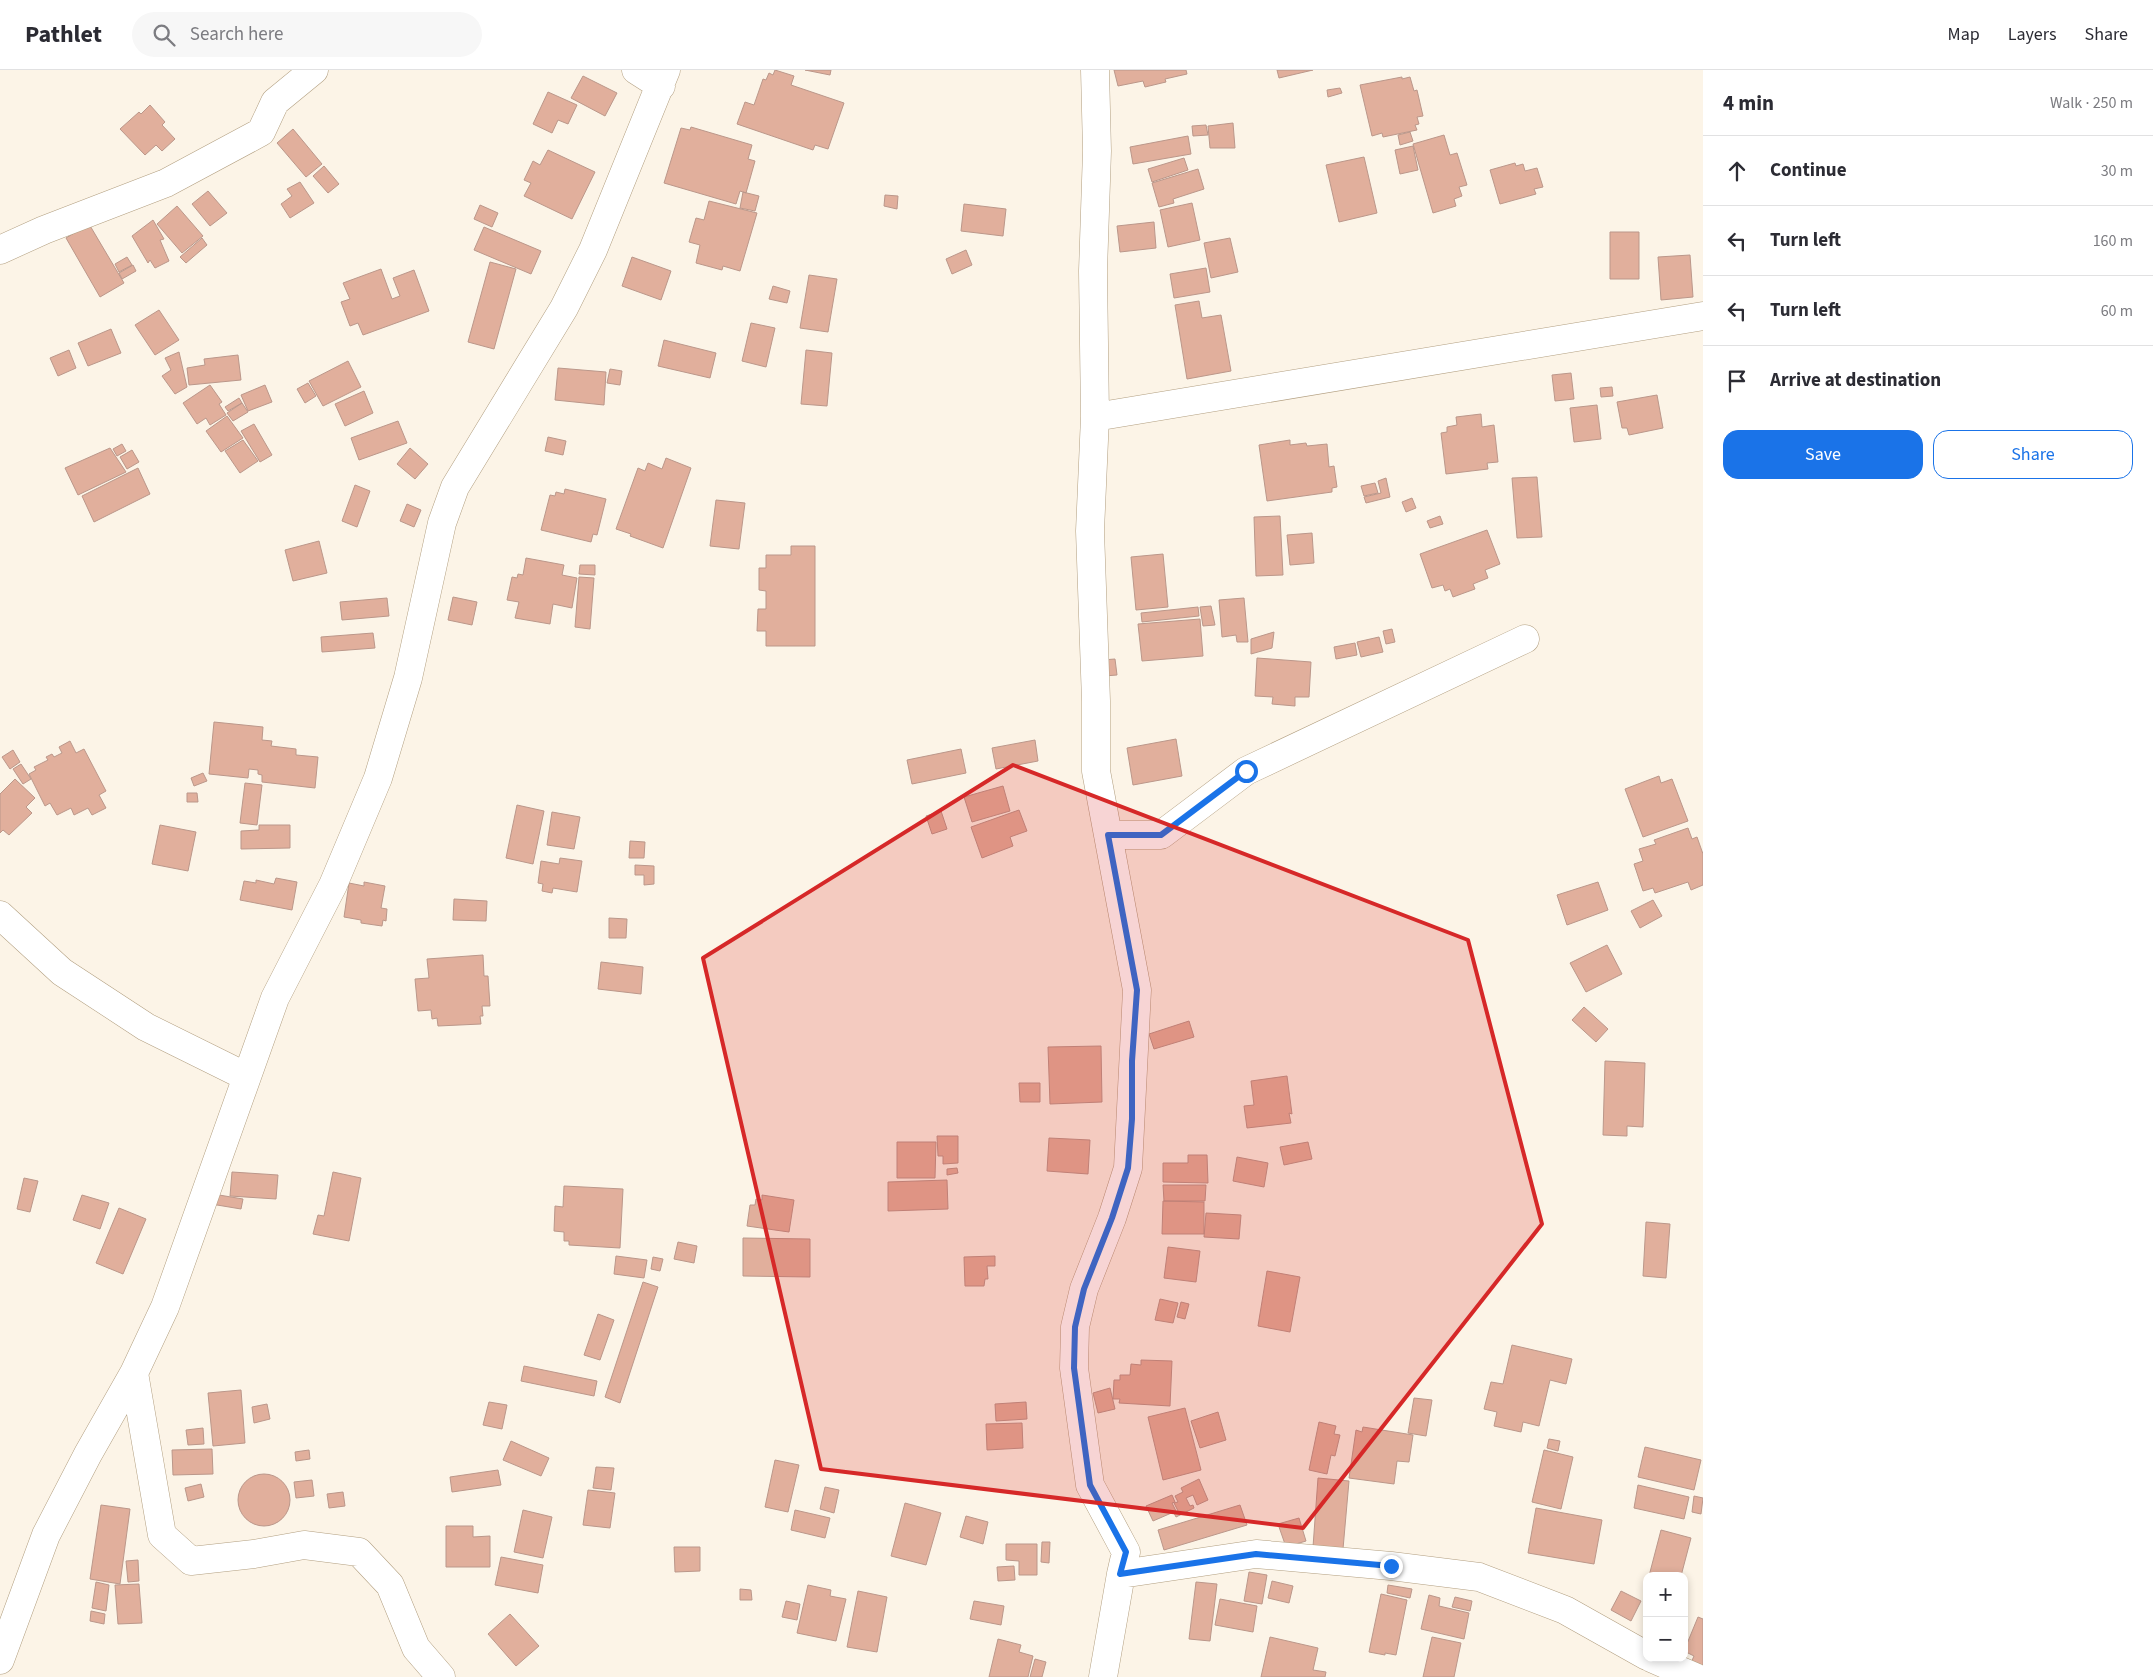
<!DOCTYPE html>
<meta charset="utf-8">
<style>
:root{--surface:#fff;--page:#f7f7f7;--text:#2b2b33;--muted:#7c7c81;--line:#e1e1e2;--accent:#1a73e8}
body{margin:0;font-family:"Source Sans 3",sans-serif;background:var(--page);color:var(--text)}
.controls{position:absolute;right:15px;bottom:15px;display:grid;overflow:hidden;border-radius:10px;box-shadow:0 2px 8px #0003}
.controls button{width:45px;height:45px;display:grid;place-items:center;padding:0;border:0;border-bottom:1px solid var(--line);background:var(--surface);color:var(--text);font:25px sans-serif}
.stop{position:absolute;width:15px;height:15px;margin:-11px;border:4px solid #1a73e8;border-radius:50%;background:#fff}
.stop.end{background:#1a73e8;border-color:#fff;box-shadow:0 1px 5px #0008}
.list{margin:0;padding:0;list-style:none}
h2{display:flex;justify-content:space-between;align-items:center;height:65px;margin:0;padding:0 20px;font-size:21px}
h2 small{font-size:16px;font-weight:400;color:var(--muted)}
.list li{display:grid;grid-template-columns:32px 1fr auto;gap:15px;align-items:center;box-sizing:border-box;height:70px;padding:0 20px;border-top:1px solid var(--line)}
.list b{display:block;font-size:19px;white-space:nowrap}
.list em{font-size:16px;font-style:normal;color:var(--muted)}
.actions{display:flex;gap:10px;padding:15px 20px}
.actions a{flex:1;padding:11px 0;border:1px solid var(--accent);border-radius:15px;text-align:center;font-size:18px;color:var(--accent)}
.actions .main{background:var(--accent);color:#fff}
.icon{flex:none;width:28px;height:28px;fill:none;stroke:currentColor;stroke-width:2;stroke-linecap:round;stroke-linejoin:round}
.map{position:relative;flex:none;width:1703px;height:1607px;overflow:hidden}
header{display:flex;align-items:center;gap:30px;box-sizing:border-box;height:70px;padding:0 25px;background:var(--surface);border-bottom:1px solid var(--line)}
header strong{font-size:24px}
nav{display:flex;gap:28px;margin-inline-start:auto;font-size:18px}
.search{width:350px;height:45px;background:var(--page);display:flex;align-items:center;gap:12px;box-sizing:border-box;padding:0 18px;border-radius:28px;color:var(--muted);font-size:19px}
main{display:flex}
aside{flex:1;background:var(--surface)}
.map>svg:first-child{display:block}
</style>
<header>
<strong>Pathlet</strong>
<div class="search"><svg class="icon" aria-label="search" viewBox="0 0 24 24"><circle cx="10" cy="10" r="6"/><path d="M15 15l6 6"/></svg>Search here</div>
<nav><a>Map</a><a>Layers</a><a>Share</a></nav>
</header>
<main>
<div class="map">
<svg width="1703" height="1607" viewBox="0 0 1703 1607">
<rect width="100%" height="100%" fill="#fcf4e7"/>
<!-- building -->
<path fill="#e1af9c" stroke="#bb978a" d="M775 0 794 6 791 15 844 33 828 79 815 75 813 80 737 54 745 32 754 35 763 9 766 10 769 3 773 5Z
M805 0H831L830 5Z
M1114 0H1186L1187 4 1165 9 1166 12 1145 17 1143 11 1118 16Z
M1277 0H1313L1279 8Z
M583 6 617 23 605 46 571 28Z
M1402 7V9L1410 7 1414 21 1417 20 1423 46 1417 47 1419 54 1415 55 1417 60 1383 67 1382 63 1372 66 1360 15Z
M1340 18 1342 23 1328 27 1327 20Z
M548 22 577 35 568 54 558 50 552 63 533 54Z
M150 35 165 52 162 55 175 69 162 81 156 75 145 85 120 59 139 42 141 44Z
M1233 53 1235 78H1210L1208 56Z
M1206 55 1208 65 1193 66 1192 56Z
M691 57 752 75 748 89 755 91 746 123 740 121 736 134 664 113 681 58 690 60Z
M293 59 322 94 306 107 277 73Z
M1410 62 1413 71 1400 75 1398 65Z
M1444 65 1450 85 1457 83 1467 115 1459 117 1462 126 1454 129 1456 136 1433 143 1413 74Z
M1188 66 1191 84 1133 94 1130 77Z
M1413 76 1418 100 1400 104 1395 80Z
M548 80 595 102 572 149 524 126 531 113 524 110 533 91 540 95Z
M1364 87 1377 143 1339 152 1326 95Z
M1184 88 1188 100 1152 112 1148 99Z
M1515 93 1516 96 1523 94 1525 101 1537 98 1543 117 1534 119 1536 124 1500 134 1490 100Z
M324 96 339 114 328 123 313 106Z
M1198 99 1204 119 1173 129 1174 133 1159 137 1152 113Z
M300 112 314 133 290 148 281 134 292 126 287 119Z
M208 121 227 143 210 156 192 134Z
M743 122 759 126 755 141 740 138Z
M885 125 898 126 897 139 884 136Z
M709 131 757 143 740 201 723 196 722 200 696 193 700 175 689 172 696 148 704 150Z
M1192 133 1200 170 1168 177 1160 140Z
M964 134 1006 139 1003 166 961 161Z
M480 135 498 143 492 157 474 149Z
M177 136 203 166 182 183 157 154Z
M153 150 164 169 160 170 169 191 155 198 150 190 148 193 132 166Z
M1154 152 1156 178 1120 182 1117 156Z
M89 154 124 213 100 227 66 168Z
M484 157 541 181 531 204 474 180Z
M1610 162H1639V209H1610Z
M202 168 207 175 186 193 180 187Z
M1230 168 1238 202 1211 208 1204 173Z
M966 180 972 195 952 204 946 189Z
M1690 185 1693 227 1661 230 1658 187Z
M127 187 132 195 119 202 115 194Z
M632 187 671 201 661 230 622 216Z
M490 192 516 199 494 279 468 272Z
M133 195 136 201 122 209 119 203Z
M1206 198 1210 222 1174 228 1170 204Z
M381 199 392 229 400 226 393 208 414 200 429 241 363 265 358 253 350 256 341 232 350 229 343 213Z
M809 205 837 209 828 262 800 258Z
M773 216 790 221 787 233 769 229Z
M1199 231 1202 248 1221 245 1231 301 1187 309 1175 235Z
M159 240 179 270 155 285 135 255Z
M751 253 775 258 766 297 742 291Z
M111 259 121 283 88 296 78 273Z
M664 270 716 283 710 308 658 296Z
M69 280 76 298 58 306 50 288Z
M806 280 832 283 827 336 801 334Z
M179 282 187 317 175 324 162 306 171 300 165 288Z
M238 285 241 310 189 315 187 298 205 295 204 289Z
M348 291 361 317 323 336 309 311Z
M558 298 606 302 604 335 555 330Z
M610 299 622 301 620 315 607 313Z
M1571 303 1574 329 1555 331 1552 305Z
M308 313 316 326 305 333 297 319Z
M210 315 222 332 219 334 226 345 210 355 206 348 197 354 183 333Z
M265 315 272 332 248 341 241 325Z
M1612 317 1613 326 1601 327 1600 318Z
M364 321 373 343 345 356 335 334Z
M1657 325 1663 358 1629 365 1627 358H1622L1617 332Z
M239 328 242 333 228 341 225 337Z
M242 333 248 342 233 351 227 343Z
M1597 335 1601 369 1574 372 1570 338Z
M1481 344 1482 357 1494 355 1498 392 1487 393 1488 399 1446 404 1441 363 1447 362V357L1457 355 1456 347Z
M227 346 243 368 221 382 206 361Z
M398 351 407 373 359 390 351 368Z
M254 354 272 385 260 392 241 361Z
M548 367 566 371 563 385 545 381Z
M243 370 258 391 240 403 225 381Z
M1290 370V375L1306 373 1307 376 1327 374 1329 397 1334 396 1337 417 1332 418V422L1267 431 1259 375Z
M122 374 126 381 117 386 113 379Z
M110 378 126 402 78 425 65 398Z
M410 378 428 394 415 409 397 394Z
M132 380 139 392 127 399 120 387Z
M666 388 691 398 663 478 630 466 631 464 616 459 638 398 645 401 648 393 662 399Z
M138 398 150 424 94 452 82 426Z
M1537 407 1542 467 1517 468 1512 408Z
M1386 408 1390 427 1366 433 1364 427 1381 423 1378 411Z
M1375 413 1378 423 1364 426 1361 416Z
M355 415 370 421 357 457 342 451Z
M565 419 606 429 597 465 593 464 591 472 541 460 550 425 555 426 556 422 564 424Z
M1412 428 1416 438 1406 442 1402 432Z
M716 430 745 433 739 479 710 476Z
M407 434 421 440 414 457 400 451Z
M1280 446 1283 505 1256 506 1254 447Z
M1440 446 1443 454 1430 458 1427 451Z
M1487 460 1500 494 1485 500 1488 508 1473 514 1475 519 1453 527 1450 519 1445 521 1443 515 1432 518 1420 484Z
M1312 463 1314 493 1290 495 1287 465Z
M319 471 327 503 293 511 285 480Z
M791 476H815V576H766V561H757L758 539H766V521L759 520V498H766V485H791Z
M1163 484 1168 537 1136 540 1131 487Z
M526 488 564 495 562 505 577 508 572 538 553 534 550 554 515 548 519 532 507 530 512 507 517 508 518 504 523 505Z
M580 495H595V505L579 504Z
M579 507 594 508 590 559 575 557Z
M453 527 477 532 472 555 448 550Z
M387 528 389 546 342 550 340 532Z
M1244 528 1248 572H1237L1236 565 1222 567 1219 530Z
M1211 536 1215 555 1203 556 1200 537Z
M1198 537 1199 546 1142 552 1141 543Z
M1200 549 1203 586 1142 591 1138 554Z
M1392 559 1395 572 1386 574 1383 561Z
M1274 562 1272 578 1251 584V569Z
M373 563 375 578 322 582 321 567Z
M1379 567 1383 582 1361 587 1357 572Z
M1355 573 1357 585 1336 589 1334 577Z
M1257 588 1311 592 1309 627H1295V636L1272 634 1273 627 1255 626Z
M1115 589 1117 605 1104 606 1102 590Z
M214 652 263 657 262 670 272 671 271 676 296 679V685L318 687 315 718 262 712V705L258 704V700L249 699 248 708 209 704Z
M1176 669 1182 706 1133 715 1127 678Z
M1035 670 1038 691 996 699 992 678Z
M70 671 76 683 84 679 106 721 99 725 106 738 92 745 88 738 74 745 71 738 57 745 50 733 45 736 29 704 36 700 34 697 48 690 46 687 52 684 54 687 62 683 59 677Z
M961 679 966 703 912 714 907 690Z
M13 680 20 692 10 699 2 687Z
M21 694 31 709 23 714 13 699Z
M203 703 207 711 194 716 191 708Z
M1659 706 1661 713 1672 709 1688 751 1643 767 1625 719Z
M15 709 35 728 26 737 32 743 9 765 3 760 0 763V724Z
M245 713 262 715 257 755 240 753Z
M1003 716 1010 741 972 752 964 727Z
M187 723H197L198 732H187Z
M517 735 544 741 533 794 506 788Z
M1019 740 1027 761 1010 767 1013 776 982 788 971 757Z
M941 741 947 759 932 764 926 746Z
M552 742 580 747 574 779 547 775Z
M160 755 196 762 188 801 152 794Z
M259 755H290V778L241 779V761L259 760Z
M1688 758 1692 769 1697 767 1703 784V815L1691 820 1688 812 1655 823 1653 818 1643 821 1634 794 1643 791 1639 779 1656 774 1654 770Z
M630 771 645 772 644 788H629Z
M560 788 582 791 577 822 553 818 552 823 542 821 543 814 538 813 541 791 559 794Z
M635 795 654 796V814L644 815V805H635Z
M276 808 297 812 292 840 240 830 244 811 256 813V810L274 814Z
M364 812 385 816 381 838 387 839 386 851 383 850 382 856 361 853V850L344 847 349 813 364 816Z
M1598 812 1608 840 1567 855 1557 825Z
M454 829 487 831 486 851 453 850Z
M1653 830 1662 846 1640 858 1631 841Z
M609 848 627 849 626 868H609Z
M1607 875 1622 904 1586 922 1570 893Z
M483 885 484 906H488L490 936H482L483 946H480L481 954 438 956 437 948 432 949 431 940 418 941 415 909 429 908 427 889Z
M601 892 643 897 641 924 598 919Z
M1584 937 1608 959 1596 972 1572 950Z
M1189 951 1194 967 1154 979 1149 964Z
M1101 976 1102 1032 1050 1034 1048 977Z
M1605 991 1645 993 1643 1057 1627 1056V1066L1603 1065Z
M1287 1006 1292 1044 1289 1043 1291 1053 1247 1058 1244 1036 1254 1035 1251 1011Z
M1019 1013H1040V1032H1020Z
M937 1066H958V1093L943 1094V1086H938Z
M1049 1068 1090 1070 1088 1104 1047 1101Z
M897 1072H936L935 1108H897Z
M1308 1072 1312 1089 1284 1095 1280 1077Z
M1188 1085H1207L1208 1113 1163 1112V1093H1188Z
M1237 1087 1268 1093 1264 1117 1233 1111Z
M957 1098 958 1103 947 1105V1099Z
M232 1102 278 1105 276 1129 230 1126Z
M333 1102 361 1108 349 1171 313 1164 318 1145 324 1146Z
M24 1108 38 1111 30 1142 17 1139Z
M947 1110 948 1139 888 1141V1112Z
M1163 1115H1206L1205 1131H1164Z
M564 1116 623 1119 620 1178 569 1175V1171H564V1162L554 1161 555 1136 563 1137Z
M213 1124 243 1129 241 1139 211 1134Z
M82 1125 109 1133 100 1159 73 1150Z
M762 1125 794 1130 789 1162 747 1156 750 1135H755L756 1129 762 1130Z
M1163 1131 1204 1132V1164H1162Z
M119 1138 146 1149 123 1204 96 1193Z
M1206 1143 1241 1145 1239 1169 1204 1167Z
M1646 1152 1670 1154 1666 1208 1643 1206Z
M743 1168 810 1169V1207L743 1206Z
M678 1172 697 1176 694 1193 674 1189Z
M1168 1177 1200 1181 1196 1212 1164 1208Z
M616 1186 647 1190 644 1208 614 1204Z
M995 1186V1196H987L988 1209H985L984 1216H965L964 1187Z
M653 1187 663 1189 660 1201 651 1199Z
M1267 1201 1300 1207 1290 1262 1258 1256Z
M643 1212 658 1217 620 1333 605 1327Z
M1160 1229 1178 1233 1173 1253 1155 1250Z
M1181 1232 1189 1234 1185 1249 1177 1247Z
M598 1244 614 1250 600 1290 584 1285Z
M1512 1275 1572 1289 1566 1314 1550 1310 1539 1356 1523 1352 1521 1362 1494 1356 1497 1342 1484 1339 1491 1312 1503 1314Z
M1141 1290 1172 1291 1170 1336 1119 1333 1120 1329H1113L1114 1310H1120V1305H1130L1131 1294 1141 1295Z
M524 1296 597 1311 594 1326 521 1311Z
M1110 1318 1115 1339 1098 1343 1093 1323Z
M241 1320 245 1373 213 1376 208 1323Z
M1414 1328 1432 1330 1426 1366 1408 1363Z
M489 1332 507 1335 502 1359 483 1355Z
M1026 1332 1027 1349 996 1351 995 1334Z
M267 1334 270 1349 254 1353 252 1337Z
M1185 1338 1201 1400 1163 1410 1148 1347Z
M1218 1342 1226 1370 1200 1378 1191 1351Z
M1319 1352 1336 1356 1334 1364 1340 1365 1335 1386 1331 1385 1327 1404 1309 1400Z
M1022 1353 1023 1378 987 1380 986 1354Z
M1363 1357 1413 1365 1409 1392 1397 1391 1394 1414 1349 1408 1356 1360 1362 1362Z
M203 1358 204 1374 188 1375 186 1360Z
M1549 1369 1560 1371 1558 1381 1547 1378Z
M511 1371 549 1388 541 1406 503 1390Z
M1645 1377 1701 1390 1694 1420 1638 1407Z
M212 1379 213 1404 173 1405 172 1380Z
M309 1380 310 1389 296 1391 295 1382Z
M1544 1380 1573 1387 1561 1439 1532 1432Z
M775 1390 799 1395 788 1442 765 1437Z
M596 1397 614 1398 611 1420 593 1418Z
M498 1400 501 1415 452 1422 450 1407Z
M238 1430a26 26 0 1 1 52 0a26 26 0 1 1-52 0Z
M1318 1408 1349 1411 1343 1479 1313 1477Z
M1199 1409 1208 1430 1197 1435 1193 1425 1186 1428 1190 1436 1193 1435 1194 1438 1176 1447 1174 1443 1178 1441 1174 1433 1178 1432 1175 1426 1183 1422 1181 1418Z
M312 1410 314 1426 296 1428 294 1412Z
M201 1414 204 1427 188 1431 185 1418Z
M1638 1415 1689 1427 1684 1449 1634 1438Z
M825 1417 839 1420 834 1443 820 1439Z
M588 1420 615 1423 610 1458 583 1455Z
M343 1422 345 1436 329 1438 327 1424Z
M1172 1425 1175 1432 1172 1433 1176 1441 1153 1451 1146 1436Z
M1694 1426 1703 1428 1701 1444 1692 1442Z
M905 1433 941 1443 926 1495 891 1486Z
M101 1435 130 1439 120 1514 90 1509Z
M1240 1435 1247 1455 1164 1480 1158 1460Z
M1536 1438 1602 1450 1594 1494 1528 1483Z
M523 1440 552 1447 543 1488 514 1482Z
M795 1440 830 1448 825 1468 791 1460Z
M966 1446 988 1452 983 1474 960 1467Z
M1299 1448 1306 1471 1286 1477 1278 1454Z
M446 1456H473V1467L490 1466V1497H446Z
M1661 1460 1691 1468 1681 1506H1649Z
M1042 1472H1050L1049 1493 1041 1492Z
M1006 1474H1037V1505H1019V1491L1006 1490Z
M674 1477H700V1501L675 1502Z
M501 1487 543 1495 538 1523 495 1515Z
M138 1490 139 1511 128 1512 126 1491Z
M1014 1496 1015 1510 998 1511 997 1497Z
M1249 1502 1267 1505 1262 1534 1244 1531Z
M1272 1511 1293 1516 1289 1533 1268 1528Z
M96 1512 109 1515 106 1541 92 1538Z
M1196 1512 1217 1514 1210 1571 1189 1569Z
M139 1514 142 1553 118 1554 115 1515Z
M808 1515 831 1520 830 1526 846 1529 836 1571 797 1563Z
M1388 1515 1412 1519 1410 1528 1387 1523Z
M740 1519 751 1520 752 1530H740Z
M858 1521 887 1527 877 1582 847 1577Z
M1621 1521 1641 1531 1631 1551 1611 1540Z
M1381 1524 1407 1530 1396 1585 1385 1583V1585L1369 1582Z
M1429 1525 1440 1528 1439 1536 1469 1543 1464 1569 1421 1559Z
M1455 1527 1472 1531 1470 1541 1452 1537Z
M1220 1529 1257 1536 1253 1562 1215 1555Z
M786 1531 800 1534 797 1550 782 1547Z
M974 1531 1004 1536 1001 1555 970 1549Z
M91 1541 105 1544 104 1554 90 1551Z
M510 1544 539 1576 516 1596 488 1564Z
M1698 1547 1703 1549V1600L1690 1595 1694 1586 1684 1581Z
M1270 1567 1318 1578 1313 1600 1326 1602 1325 1607H1261Z
M1432 1567 1461 1573 1454 1607H1423Z
M998 1569 1021 1575 1019 1582 1033 1586 1028 1607H989Z
M1035 1589 1046 1592 1042 1607H1030Z"/>
<g fill="none" stroke-linecap="round" stroke-linejoin="round">
<defs>
<path id="minor" d="M636 0 661 16
M1095 0 1097 81 1093 201 1095 347 1090 461 1096 631V701L1137 920 1128 1098 1112 1148 1084 1219 1075 1257 1074 1298 1090 1415 1126 1482 1121 1504 1103 1607
M0 180 44 160 166 113 261 62 275 32 314 0
M1095 347 1703 246
M1108 765H1161L1246 701 1525 569
M0 845 62 902 146 957 247 1007
M134 1303 162 1465 191 1491 254 1484 304 1475 359 1482 390 1515 416 1578 441 1607
M1121 1504 1256 1484 1391 1496 1479 1507 1565 1540 1647 1586
M1651 1588 1695 1607
M0 1590 46 1465 88 1384 134 1303 165 1237 275 928 333 815 378 708 408 608 442 453 455 417 564 238 593 180 666 0"/>
</defs>
<!-- minor casing -->
<use href="#minor" stroke="#b29f80" stroke-width="29"/>
<!-- minor -->
<use href="#minor" stroke="#fff" stroke-width="28"/>
</g>
<g fill="none" stroke-linecap="round" stroke-linejoin="round">
<!-- route -->
<path stroke="#1a73e8" stroke-width="6" d="M1246 701 1161 765H1108L1137 920 1132 991V1049L1128 1098 1112 1148 1084 1219 1075 1257 1074 1298 1090 1415 1126 1482 1120 1504 1256 1484 1391 1496"/>
</g>
<!-- marked area -->
<path fill="#d62828" fill-opacity="0.2" stroke="#d62828" stroke-width="4" stroke-linejoin="round" d="M1013 695 1468 870 1542 1154 1303 1458 821 1399 703 888Z"/>
</svg>
<div class="controls">
<button>+</button>
<button>−</button>
</div>
<div class="stop" style="left:1246px;top:701px"></div>
<div class="stop end" style="left:1391px;top:1496px"></div>
</div>
<aside>
<h2>4 min<small>Walk · 250 m</small></h2>
<ul class="list">
<li><svg class="icon" aria-label="ahead" viewBox="0 0 24 24"><path d="M12 20V5M6 11l6-6 6 6"/></svg><div><b>Continue</b></div><em>30 m</em></li>
<li><svg class="icon" aria-label="left" viewBox="0 0 24 24"><path d="M17 20v-9H6M10 6l-5 5 5 5"/></svg><div><b>Turn left</b></div><em>160 m</em></li>
<li><svg class="icon" aria-label="left" viewBox="0 0 24 24"><path d="M17 20v-9H6M10 6l-5 5 5 5"/></svg><div><b>Turn left</b></div><em>60 m</em></li>
<li><svg class="icon" aria-label="arrive" viewBox="0 0 24 24"><path d="M6 21V4h12l-3 4 3 4H6"/></svg><div><b>Arrive at destination</b></div></li>
</ul>
<div class="actions"><a class="main">Save</a><a>Share</a></div>
</aside>
</main>
